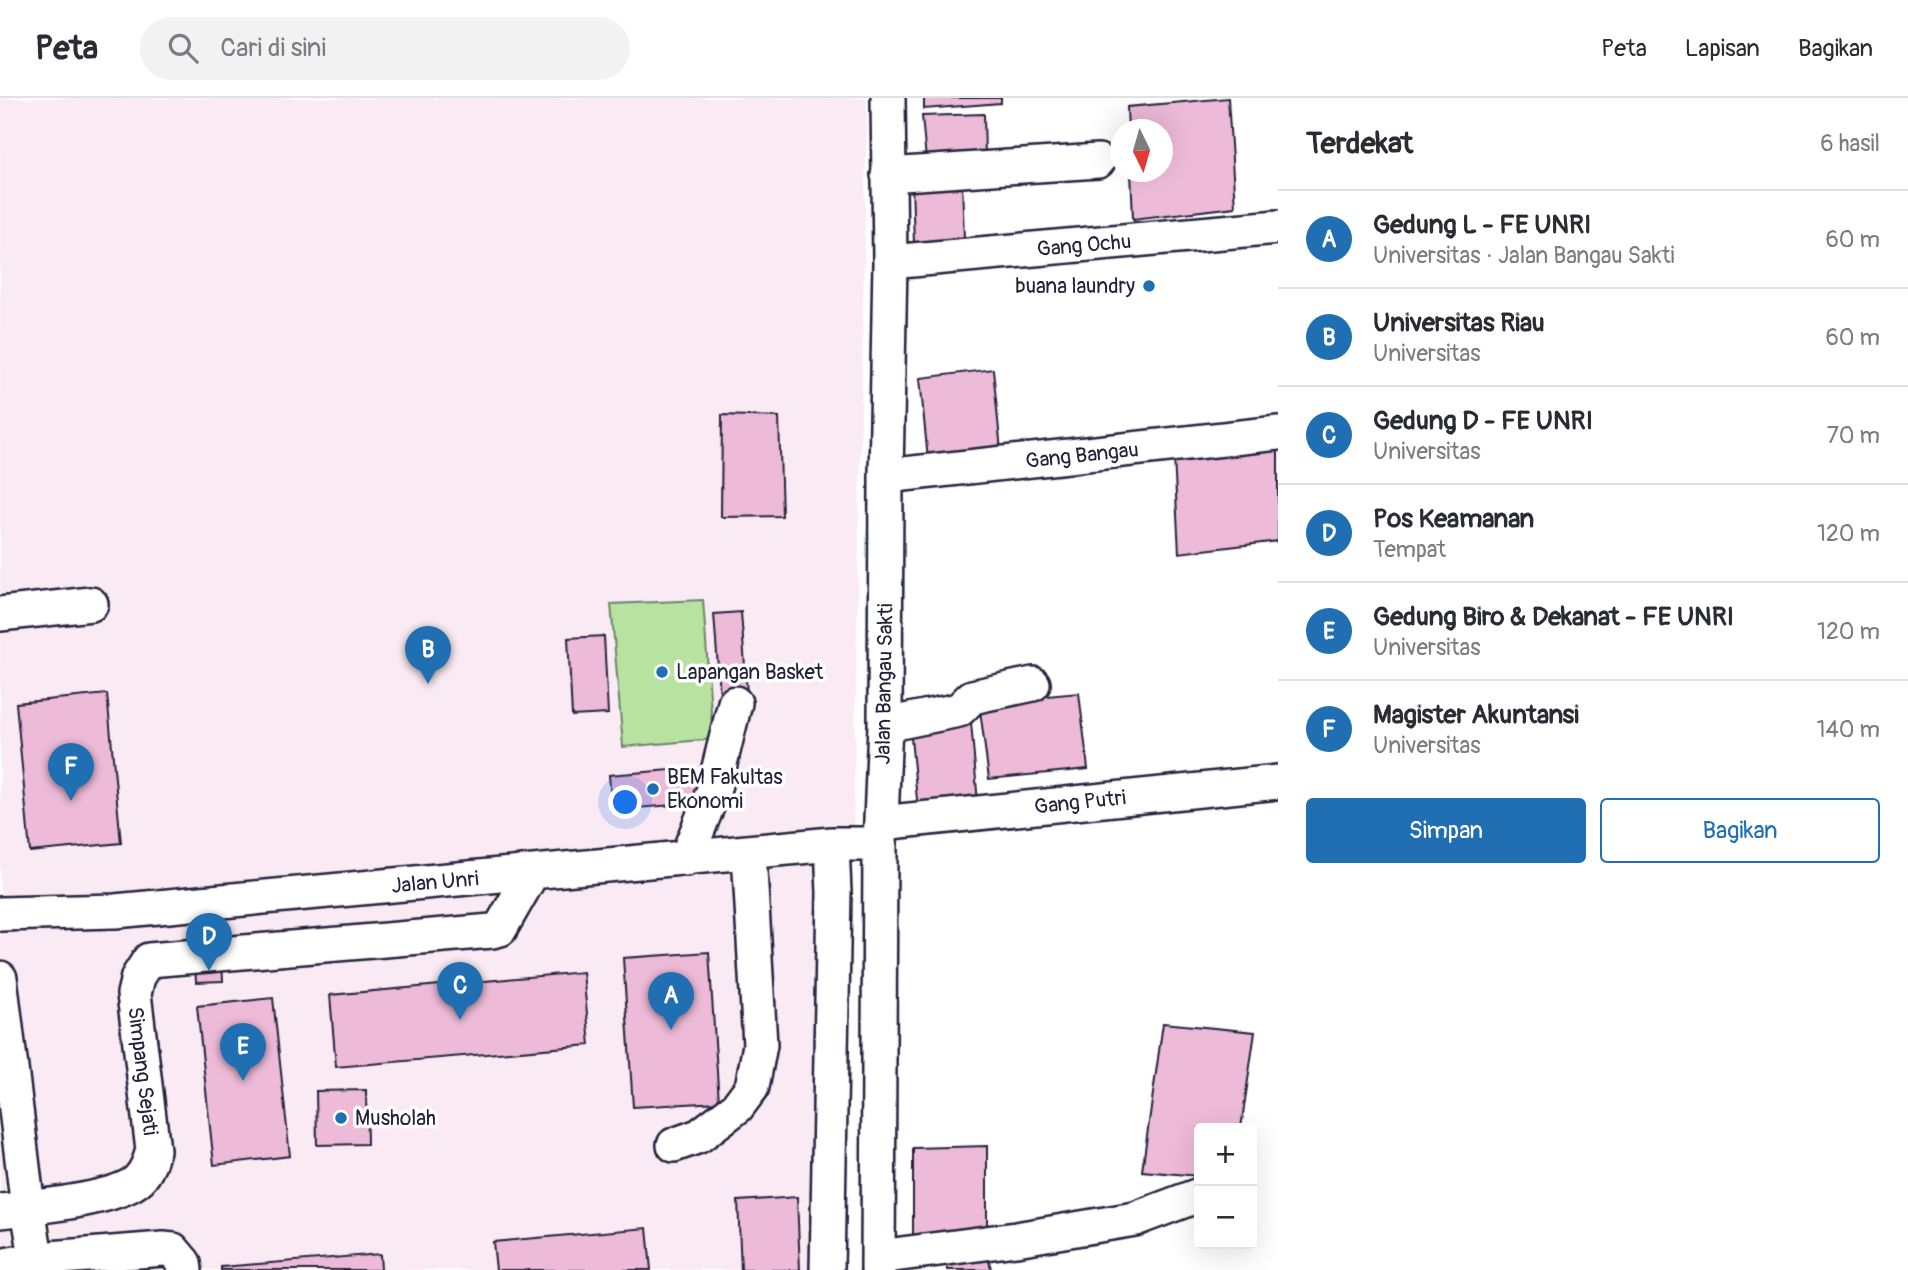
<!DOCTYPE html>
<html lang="id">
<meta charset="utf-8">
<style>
:root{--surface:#fff;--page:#f2f2f3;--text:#2b2b33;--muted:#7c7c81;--line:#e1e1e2;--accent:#1f6fb2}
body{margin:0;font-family:Pangolin,sans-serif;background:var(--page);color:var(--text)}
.controls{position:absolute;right:21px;bottom:21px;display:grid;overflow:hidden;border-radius:7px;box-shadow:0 7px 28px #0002}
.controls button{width:63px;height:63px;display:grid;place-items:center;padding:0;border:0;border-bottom:2px solid var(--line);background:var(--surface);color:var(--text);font:35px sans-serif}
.compass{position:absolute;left:1110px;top:21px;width:63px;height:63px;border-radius:50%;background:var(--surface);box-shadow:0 7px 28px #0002;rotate:175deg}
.you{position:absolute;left:626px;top:705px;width:24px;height:24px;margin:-18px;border:5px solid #fff;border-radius:50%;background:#1a73e8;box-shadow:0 0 0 10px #1a73e833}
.badge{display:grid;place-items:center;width:46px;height:46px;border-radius:50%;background:var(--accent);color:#fff;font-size:23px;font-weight:700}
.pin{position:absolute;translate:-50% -58px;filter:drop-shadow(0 2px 4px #0008)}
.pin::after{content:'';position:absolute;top:37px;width:24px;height:21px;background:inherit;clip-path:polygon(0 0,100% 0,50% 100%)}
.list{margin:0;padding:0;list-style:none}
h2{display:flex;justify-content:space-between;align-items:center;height:91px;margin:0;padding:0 28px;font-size:30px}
h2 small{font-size:23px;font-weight:400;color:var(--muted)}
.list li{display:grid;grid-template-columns:46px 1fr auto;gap:21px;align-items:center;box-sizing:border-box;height:98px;padding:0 28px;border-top:2px solid var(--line)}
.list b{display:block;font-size:26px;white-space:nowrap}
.list p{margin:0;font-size:23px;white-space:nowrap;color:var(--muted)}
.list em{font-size:23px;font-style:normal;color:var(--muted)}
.actions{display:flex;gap:14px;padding:21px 28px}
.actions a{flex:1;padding:16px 0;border:2px solid var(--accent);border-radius:7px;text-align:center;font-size:24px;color:var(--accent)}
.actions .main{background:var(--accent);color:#fff}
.icon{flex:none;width:38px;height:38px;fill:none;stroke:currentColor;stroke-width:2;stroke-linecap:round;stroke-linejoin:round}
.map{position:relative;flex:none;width:1278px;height:1172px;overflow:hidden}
header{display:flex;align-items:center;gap:42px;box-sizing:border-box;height:98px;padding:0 35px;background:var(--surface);border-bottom:2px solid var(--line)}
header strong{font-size:33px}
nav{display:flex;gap:38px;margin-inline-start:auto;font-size:24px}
.search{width:490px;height:63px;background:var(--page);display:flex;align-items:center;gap:18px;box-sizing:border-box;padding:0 24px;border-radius:38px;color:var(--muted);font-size:26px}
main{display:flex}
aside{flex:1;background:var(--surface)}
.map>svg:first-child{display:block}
</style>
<header>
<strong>Peta</strong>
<div class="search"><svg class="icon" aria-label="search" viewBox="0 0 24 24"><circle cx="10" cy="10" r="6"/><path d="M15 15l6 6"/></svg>Cari di sini</div>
<nav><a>Peta</a><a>Lapisan</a><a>Bagikan</a></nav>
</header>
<main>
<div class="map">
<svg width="1278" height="1172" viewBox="0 0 1278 1172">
<rect width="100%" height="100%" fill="#fff"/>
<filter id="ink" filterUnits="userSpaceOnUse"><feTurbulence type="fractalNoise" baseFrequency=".0143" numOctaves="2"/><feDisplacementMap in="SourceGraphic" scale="14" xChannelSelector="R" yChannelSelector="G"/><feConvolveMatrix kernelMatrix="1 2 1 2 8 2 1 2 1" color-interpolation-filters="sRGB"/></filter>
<g filter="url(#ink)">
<!-- built -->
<path fill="#faeaf3" d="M0 0H867L845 1172H0Z"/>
<!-- green -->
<path fill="#b8e29f" stroke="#6d826d" stroke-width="2" d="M703 502 713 641 623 649 611 506Z"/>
<!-- building -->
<path fill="#edbad8" stroke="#22223b" stroke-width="2" d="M924 0H1001V5L924 11Z
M1228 0 1235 109 1133 121 1131 74H1162V32H1128L1127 9Z
M984 16 985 59 926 62 922 18Z
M962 85 964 140 914 145 912 87Z
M993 271 1001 353 928 362 920 280Z
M722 317 779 319 782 418 721 419Z
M1278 349V443L1179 455 1174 359Z
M741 514 747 595 720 597 714 516Z
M604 538 608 616 572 618 568 540Z
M1079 595 1088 671 989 681 979 604Z
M107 596 121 745 30 754 16 605Z
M971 624 978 705 918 712 910 630Z
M695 670 698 705 612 712 609 677Z
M709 854 719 1004 633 1009 623 860Z
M222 862 223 883 196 884 195 863Z
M583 874 590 947 336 969 330 897Z
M273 900 290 1058 214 1067 197 908Z
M1163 925 1255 934 1241 1030H1199V1078L1142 1073Z
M366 992 367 1046 317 1047 316 993Z
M987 1048V1134L913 1147V1050Z
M797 1099 800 1172H741L738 1103Z
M647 1130 651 1172H496L493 1144Z
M380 1156 381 1172H221V1169Z
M989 1160 991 1172H948L947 1166Z"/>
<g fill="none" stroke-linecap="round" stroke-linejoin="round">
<defs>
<path id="minor" d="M888 77 1098 63
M890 164 1278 129
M886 378 1278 335
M0 516 91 506
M885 627 959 612 972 599 1033 586
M881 725 1278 684
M686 761 713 694 735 605
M0 816 115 813 832 746H880
M0 880 28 1110 38 1172
M674 1047 699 1038 737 1009 752 989 760 947 749 755
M0 1113C29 1110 120 1101 139 1081 147 1073 150 1063 153 1052L134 896 138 879 149 862 492 833 500 831 532 775
M878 1159 1016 1141 1135 1121 1199 1097
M0 1168 37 1161 163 1151 173 1152 184 1165 185 1172
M827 1172 834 795 832 746
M878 1172 880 746 885 627 886 378 890 164 888 0"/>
</defs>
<!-- minor casing -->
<use href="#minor" stroke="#22223b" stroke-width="38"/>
<!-- minor -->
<use href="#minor" stroke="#fff" stroke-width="33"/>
</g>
</g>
<!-- markers -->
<g fill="#1f6fb2" stroke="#fff" stroke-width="2.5">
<circle cx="1149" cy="188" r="7"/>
<circle cx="662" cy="574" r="7"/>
<circle cx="653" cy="691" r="7"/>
<circle cx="341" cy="1020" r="7"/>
</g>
<g text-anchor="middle" stroke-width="7" stroke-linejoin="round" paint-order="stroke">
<!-- street labels -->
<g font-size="21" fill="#22223b" stroke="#fff">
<text transform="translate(1084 147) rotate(-5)" y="7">Gang Ochu</text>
<text transform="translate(1082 357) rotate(-6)" y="7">Gang Bangau</text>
<text transform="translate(884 586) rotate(-89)" y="7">Jalan Bangau Sakti</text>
<text transform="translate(1080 704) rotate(-6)" y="7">Gang Putri</text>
<text transform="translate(435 784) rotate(-5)" y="7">Jalan Unri</text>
<text transform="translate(143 973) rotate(83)" y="7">Simpang Sejati</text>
</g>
<!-- poi labels -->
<g font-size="21" fill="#22223b" stroke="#fff" text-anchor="start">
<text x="1135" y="195" text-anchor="end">buana laundry</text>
<text x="676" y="581">Lapangan Basket</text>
<text x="667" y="686">BEM Fakultas<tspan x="667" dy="24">Ekonomi</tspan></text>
<text x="355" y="1027">Musholah</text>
</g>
</g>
</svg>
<div class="controls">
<button>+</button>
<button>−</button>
</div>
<svg class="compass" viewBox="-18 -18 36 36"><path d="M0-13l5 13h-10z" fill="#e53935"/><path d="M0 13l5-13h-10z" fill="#7c7c81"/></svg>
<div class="you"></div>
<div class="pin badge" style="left:671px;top:932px">A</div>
<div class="pin badge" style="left:428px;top:586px">B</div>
<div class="pin badge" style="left:460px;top:922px">C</div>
<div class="pin badge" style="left:209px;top:873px">D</div>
<div class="pin badge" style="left:243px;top:983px">E</div>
<div class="pin badge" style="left:71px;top:703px">F</div>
</div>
<aside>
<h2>Terdekat<small>6 hasil</small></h2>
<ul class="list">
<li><span class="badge">A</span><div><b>Gedung L - FE UNRI</b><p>Universitas · Jalan Bangau Sakti</p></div><em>60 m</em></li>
<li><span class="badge">B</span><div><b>Universitas Riau</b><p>Universitas</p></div><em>60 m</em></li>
<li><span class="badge">C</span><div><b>Gedung D - FE UNRI</b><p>Universitas</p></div><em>70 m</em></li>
<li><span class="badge">D</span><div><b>Pos Keamanan</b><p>Tempat</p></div><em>120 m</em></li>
<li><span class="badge">E</span><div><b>Gedung Biro &amp; Dekanat - FE UNRI</b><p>Universitas</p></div><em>120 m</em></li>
<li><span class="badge">F</span><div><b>Magister Akuntansi</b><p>Universitas</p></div><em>140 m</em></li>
</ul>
<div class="actions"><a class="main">Simpan</a><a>Bagikan</a></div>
</aside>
</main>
